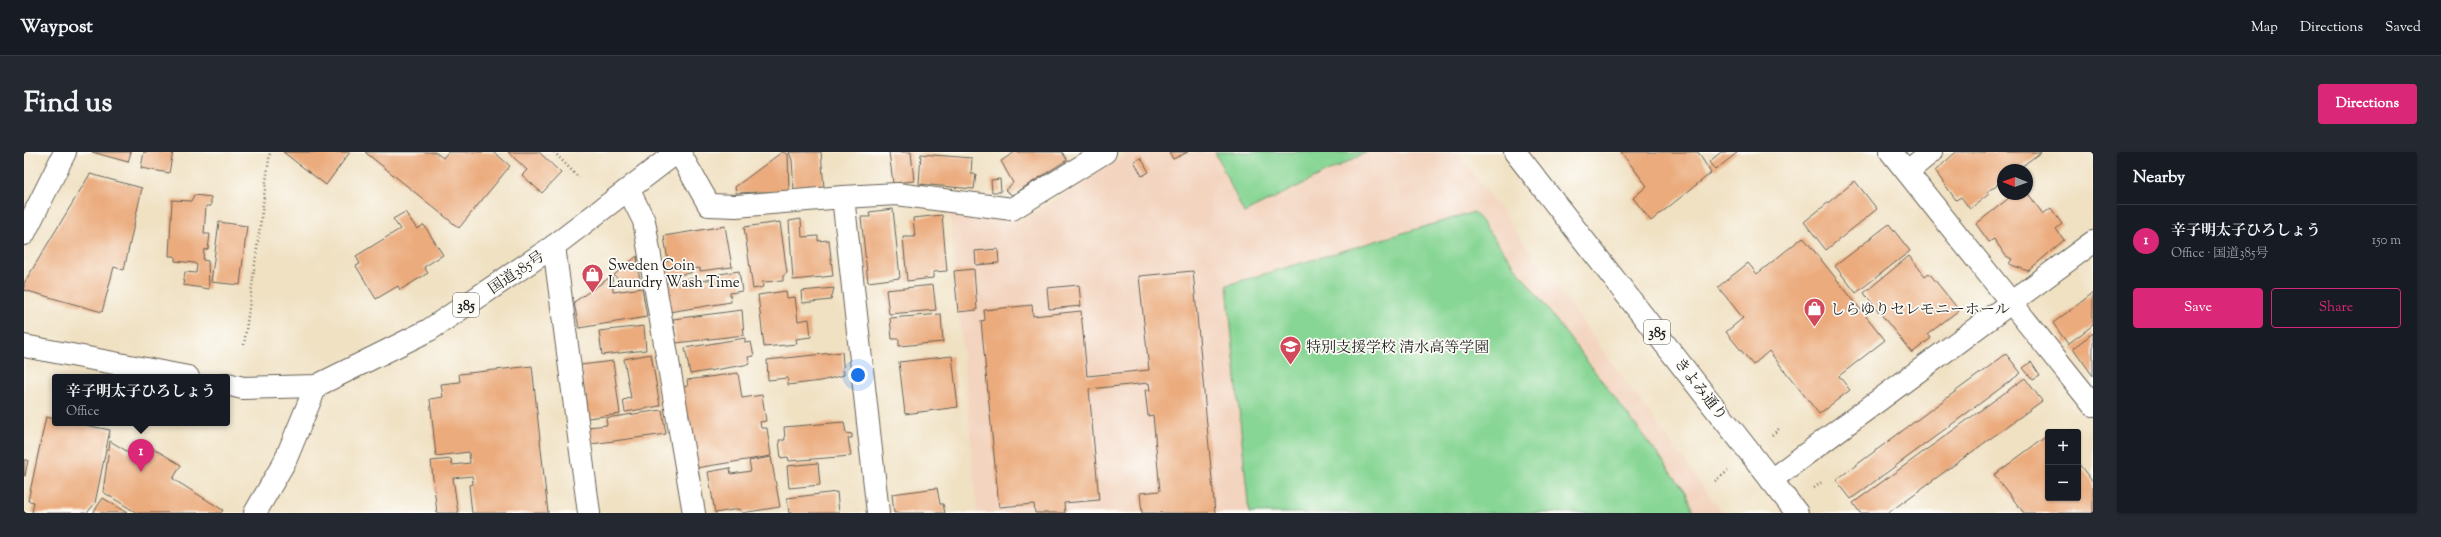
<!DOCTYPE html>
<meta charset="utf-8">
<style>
:root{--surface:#171b24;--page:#242831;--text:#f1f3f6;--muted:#9ea1a6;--line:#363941;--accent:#db2777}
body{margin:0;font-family:"Sorts Mill Goudy","Noto Serif JP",serif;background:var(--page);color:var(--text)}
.controls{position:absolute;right:12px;bottom:12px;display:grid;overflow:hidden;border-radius:4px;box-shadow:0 1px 3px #0004}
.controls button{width:36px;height:36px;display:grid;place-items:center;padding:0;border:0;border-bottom:1px solid var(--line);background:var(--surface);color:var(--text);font:20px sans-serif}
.compass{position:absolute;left:1973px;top:12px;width:36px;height:36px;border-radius:50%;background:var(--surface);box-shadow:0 1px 3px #0004;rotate:271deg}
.you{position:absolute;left:834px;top:223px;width:14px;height:14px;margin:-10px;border:3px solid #fff;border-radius:50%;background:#1a73e8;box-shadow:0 0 0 6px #1a73e833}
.badge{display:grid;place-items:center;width:26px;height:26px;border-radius:50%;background:var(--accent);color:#fff;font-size:13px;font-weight:700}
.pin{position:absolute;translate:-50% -33px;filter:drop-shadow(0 1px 2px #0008)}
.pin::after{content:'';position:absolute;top:21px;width:14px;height:12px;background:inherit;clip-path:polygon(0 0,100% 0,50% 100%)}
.popup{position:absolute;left:28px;top:222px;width:178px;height:52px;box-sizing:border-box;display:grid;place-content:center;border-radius:4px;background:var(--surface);filter:drop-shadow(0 1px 3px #0005);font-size:13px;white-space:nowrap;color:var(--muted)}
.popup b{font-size:15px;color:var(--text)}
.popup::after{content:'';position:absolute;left:50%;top:100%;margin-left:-8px;border:8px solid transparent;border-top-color:var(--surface)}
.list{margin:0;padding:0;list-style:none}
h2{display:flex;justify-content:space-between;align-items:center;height:52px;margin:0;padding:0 16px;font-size:17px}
h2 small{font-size:13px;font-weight:400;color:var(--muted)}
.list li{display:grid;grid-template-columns:26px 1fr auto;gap:12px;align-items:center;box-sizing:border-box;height:72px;padding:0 16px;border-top:1px solid var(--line)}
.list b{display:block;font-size:15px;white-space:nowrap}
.list p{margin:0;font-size:13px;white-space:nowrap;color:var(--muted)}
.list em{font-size:13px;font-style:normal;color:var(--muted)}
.actions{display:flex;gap:8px;padding:12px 16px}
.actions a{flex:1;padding:9px 0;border:1px solid var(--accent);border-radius:4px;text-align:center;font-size:14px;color:var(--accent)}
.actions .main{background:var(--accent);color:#fff}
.map{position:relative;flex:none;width:2069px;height:361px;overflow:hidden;border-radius:4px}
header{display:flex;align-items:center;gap:24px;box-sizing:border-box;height:56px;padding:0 20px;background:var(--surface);border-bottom:1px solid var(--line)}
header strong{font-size:19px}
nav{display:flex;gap:22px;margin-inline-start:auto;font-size:14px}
.intro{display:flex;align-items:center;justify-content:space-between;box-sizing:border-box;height:96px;padding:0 24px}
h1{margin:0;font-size:28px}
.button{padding:10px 18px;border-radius:4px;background:var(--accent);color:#fff;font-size:14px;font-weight:700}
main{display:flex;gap:24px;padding:0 24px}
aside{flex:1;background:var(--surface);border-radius:4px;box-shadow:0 1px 3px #0004}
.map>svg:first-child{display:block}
</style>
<header>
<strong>Waypost</strong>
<nav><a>Map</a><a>Directions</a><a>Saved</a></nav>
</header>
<div class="intro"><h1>Find us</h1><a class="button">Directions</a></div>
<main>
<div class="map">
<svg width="2069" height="361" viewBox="0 0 2069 361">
<rect width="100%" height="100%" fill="#fdfcf7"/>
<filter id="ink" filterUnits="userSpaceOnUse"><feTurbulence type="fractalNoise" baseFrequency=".025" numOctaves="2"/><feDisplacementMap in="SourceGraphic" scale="8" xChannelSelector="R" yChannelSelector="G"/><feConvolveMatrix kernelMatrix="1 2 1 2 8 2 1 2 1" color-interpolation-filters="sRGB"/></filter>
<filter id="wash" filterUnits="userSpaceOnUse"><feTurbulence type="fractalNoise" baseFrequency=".012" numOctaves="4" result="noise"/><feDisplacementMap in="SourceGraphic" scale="16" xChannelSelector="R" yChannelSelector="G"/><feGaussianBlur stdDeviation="0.9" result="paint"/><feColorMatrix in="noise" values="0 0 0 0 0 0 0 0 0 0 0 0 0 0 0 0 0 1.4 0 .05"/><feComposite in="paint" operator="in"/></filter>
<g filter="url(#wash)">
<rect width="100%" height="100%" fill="#f0e1c3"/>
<!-- built -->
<path fill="#f3d4bf" d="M1106 0H1434L1698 361H953L926 56 998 69Z"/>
<!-- green -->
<path fill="#88d695" stroke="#527958" d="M1191 0H1343L1220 61Z
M1450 60 1662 340 1670 361H1225L1203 133Z"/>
<g id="blocks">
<!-- building -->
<path fill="#ebab7d" d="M68 0H107L104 10Z
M120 0H149L145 21 117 16Z
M259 0H326L302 33Z
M341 0H411L419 6 424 0H470L486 14 435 76Z
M484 0H515L537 21 518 41 498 23 503 18Z
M758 0 764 2 765 39 712 41 711 35Z
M765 0H797L800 36 770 38 768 8Z
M865 0H887L890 29 869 31Z
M991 0H1038L1043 8 988 43 981 38 989 31 977 9Z
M1145 0H1164L1149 7Z
M1597 0H1674L1687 21 1627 69 1609 46 1623 34Z
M1697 0H1714L1691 18 1685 10Z
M1932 0H2017L1993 18H1979V28L1963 40 1965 42 1946 57 1937 45 1932 48 1911 19Z
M897 2 948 6 947 22H952L950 37 895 32Z
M1117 6 1125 20 1118 24 1110 9Z
M66 22 118 36 100 118 90 115 78 160 0 138V131Z
M976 27 977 40H968L967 28Z
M1831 29 1853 57 1802 98 1780 70Z
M2003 40 2019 62 2027 56 2038 72 2032 77 2040 88 2004 119 1985 112 1988 107 1982 104 1970 87 1965 90 1952 72 1990 42Z
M170 43 187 45V54H182L180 82H186L184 97 180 98 179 108 184 109 185 137 159 133 161 120 172 121 173 113 170 111 151 109V104H145L148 48 167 49Z
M869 57 876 126 844 130 837 65H846L845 60Z
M381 60 393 77 400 73 419 103 400 115 404 121 376 138 374 134 352 147 332 114 336 112 332 104 376 77 369 67Z
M918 63 923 119 909 120V126L883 129 879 85H891L889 66Z
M777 67 778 85 794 84V89L805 88 809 124 769 128 765 69Z
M195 70 223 74 216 133 187 130Z
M756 70 763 121 759 124V129L738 130 739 135 729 137 720 75Z
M1865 72 1886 99 1832 141 1811 114Z
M701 74 708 115 676 119V116L667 117V121L640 125 637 110 644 109 640 84Z
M1779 85 1861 188 1815 224 1826 238 1795 262 1745 199 1729 213 1702 180 1719 166 1694 135 1724 111 1733 122Z
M974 97 975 111 952 113 951 99Z
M613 104 616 131 599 133 590 123Z
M1885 104 1901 124 1905 121 1935 158 1904 182 1907 186 1888 201 1840 141Z
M950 117 953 158 934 160 930 119Z
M715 119 718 139 706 141 707 150 645 160 640 131 670 126 671 130 689 127V123Z
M1169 119 1191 361H1118L1116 341 1136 339 1129 263 1124 264 1121 238H1126L1125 231 1065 237 1075 348 1040 351 1041 361H1011L1010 352 975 355 957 169 961 168 960 158 1008 153 1009 164 1057 159 1063 224 1125 218 1115 124Z
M588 124 589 140 618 136 623 165 555 176 550 150Z
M909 133 912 158 865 162 862 138Z
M1055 133 1057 154 1025 157 1023 136Z
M810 136 807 148 778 151 777 139Z
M762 139 763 146 771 145 774 169 785 167 787 185 772 187 773 192 740 195 734 143Z
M2069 141V173L2044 192 2029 171Z
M718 158 720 183 652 191 649 167Z
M917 162 919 190 875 194V187H868L866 166Z
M620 174 622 198 578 203 575 179Z
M2069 181V224L2049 196Z
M721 186V191L727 190 730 204 724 205 726 212 666 222 661 196Z
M818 200 820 223 797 229 764 233V226L744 228 743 208Z
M627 202 636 254 601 260 599 248 607 246 600 207Z
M1982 202 1997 221 1827 347 1812 328Z
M928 204 934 255 881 262 875 210Z
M589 209 596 262 564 266 557 213Z
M2007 210 2016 224 2009 228 1999 216Z
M508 214 524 361H448L445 333 449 332 448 324 429 326 434 361H413L407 309 427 307 428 313 446 311 445 300 412 304 406 247 419 245 417 232 436 230 435 222Z
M714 221 718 246 738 243 742 269 736 270 737 276H743L747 304 672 316 657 235 664 234 663 228Z
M2001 226 2018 249 1864 361H1836L1829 351Z
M638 258 642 282 567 292 564 275 583 273 582 266Z
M22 265 31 267V271H51L86 278 71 351 63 361H8L10 350 4 349Z
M820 270 822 281 828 282V286H824L827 304 765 309 764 305 757 306 755 288H761L760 275Z
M2024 283V346H2054V311L2069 330V361H2000L1970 323Z
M86 289 119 309 127 295 157 313 149 327 199 358 197 361H113L79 340Z
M747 305 756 355 718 361 715 357 691 361 684 320 706 316 707 322 727 319 725 309Z
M0 308H4L1 324H0Z
M794 311 796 333 765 336 763 314Z
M913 336 916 352H919L921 361H870L868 342Z
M813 340 815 361H765L763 346Z
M79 346 103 361H69Z"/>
</g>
</g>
<g filter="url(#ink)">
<use href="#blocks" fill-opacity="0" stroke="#666156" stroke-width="1"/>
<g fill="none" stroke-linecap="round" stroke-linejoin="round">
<defs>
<path id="minor" d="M655 0 685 53 712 54 819 45 854 361
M1867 0 2069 253
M1883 20 1907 0
M605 39 620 69 670 361
M819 45 873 42 988 57 1081 0
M0 82 41 0
M530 94 565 361
M1747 328 2069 90"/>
<path id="tertiary" d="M231 361 261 309 292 234"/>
<path id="trunk" d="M1491 0 1773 361
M0 194 164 225
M203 232 219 236 292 234 405 178 530 94 653 0"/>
</defs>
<!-- minor casing -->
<use href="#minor" stroke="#666156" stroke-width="24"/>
<!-- tertiary casing -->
<use href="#tertiary" stroke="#666156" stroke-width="24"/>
<!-- trunk casing -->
<use href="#trunk" stroke="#666156" stroke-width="24"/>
<!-- path -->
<path stroke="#666156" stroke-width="2.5" stroke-dasharray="1 3" stroke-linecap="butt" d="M530 0 555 26
M220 193 246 0
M1748 283 1757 275
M1691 329 1704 319
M1790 336 1799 329"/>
<!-- minor -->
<use href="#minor" stroke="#fff" stroke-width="22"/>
<!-- tertiary -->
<use href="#tertiary" stroke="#fff" stroke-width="22"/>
<!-- trunk -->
<use href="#trunk" stroke="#fff" stroke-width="22"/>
</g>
</g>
<!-- icons -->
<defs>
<symbol id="shop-pin" viewBox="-11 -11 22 30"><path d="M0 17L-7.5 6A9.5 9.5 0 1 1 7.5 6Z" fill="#d1495b" stroke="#fdfcf7"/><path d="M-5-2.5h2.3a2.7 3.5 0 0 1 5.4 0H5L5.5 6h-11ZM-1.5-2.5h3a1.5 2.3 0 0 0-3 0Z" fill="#fff"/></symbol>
<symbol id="school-pin" viewBox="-11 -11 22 30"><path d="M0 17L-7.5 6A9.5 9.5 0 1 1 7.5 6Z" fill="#d1495b" stroke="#fdfcf7"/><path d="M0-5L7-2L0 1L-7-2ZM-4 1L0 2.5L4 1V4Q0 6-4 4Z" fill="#fff"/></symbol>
</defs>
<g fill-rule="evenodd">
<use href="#shop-pin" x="556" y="110" width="25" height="34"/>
<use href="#shop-pin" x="1778" y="144" width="25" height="34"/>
<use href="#school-pin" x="1254" y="182" width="25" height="34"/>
</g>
<g text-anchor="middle" stroke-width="3.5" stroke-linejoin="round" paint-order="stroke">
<!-- shield labels -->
<g fill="#fdfcf7" stroke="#605f5e" stroke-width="1">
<rect x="429" y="141" width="26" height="24" rx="3"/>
<rect x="1620" y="168" width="26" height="24" rx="3"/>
</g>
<g font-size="14" font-weight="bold" fill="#1c1c1c">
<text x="442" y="158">385</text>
<text x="1633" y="185">385</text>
</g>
<!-- poi labels -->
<g font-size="15" fill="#1c1c1c" stroke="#fdfcf7" text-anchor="start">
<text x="584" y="118">Sweden Coin<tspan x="584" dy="17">Laundry Wash Time</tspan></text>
<text x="1806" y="162">しらゆりセレモニーホール</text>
<text x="1282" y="200">特別支援学校 清水高等学園</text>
</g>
<!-- street labels -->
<g font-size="15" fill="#1c1c1c" stroke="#fdfcf7">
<text transform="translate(492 120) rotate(-34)" y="5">国道385号</text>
<text transform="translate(1677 237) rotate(52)" y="5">きよみ通り</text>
</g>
</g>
</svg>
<div class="controls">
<button>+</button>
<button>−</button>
</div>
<svg class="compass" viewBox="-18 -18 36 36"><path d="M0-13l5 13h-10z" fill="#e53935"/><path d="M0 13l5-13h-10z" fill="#9ea1a6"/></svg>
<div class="you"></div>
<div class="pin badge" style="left:117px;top:320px">1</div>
<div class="popup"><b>辛子明太子ひろしょう</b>Office</div>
</div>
<aside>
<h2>Nearby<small></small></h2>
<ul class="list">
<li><span class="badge">1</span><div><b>辛子明太子ひろしょう</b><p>Office · 国道385号</p></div><em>150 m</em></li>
</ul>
<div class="actions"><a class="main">Save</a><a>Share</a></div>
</aside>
</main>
